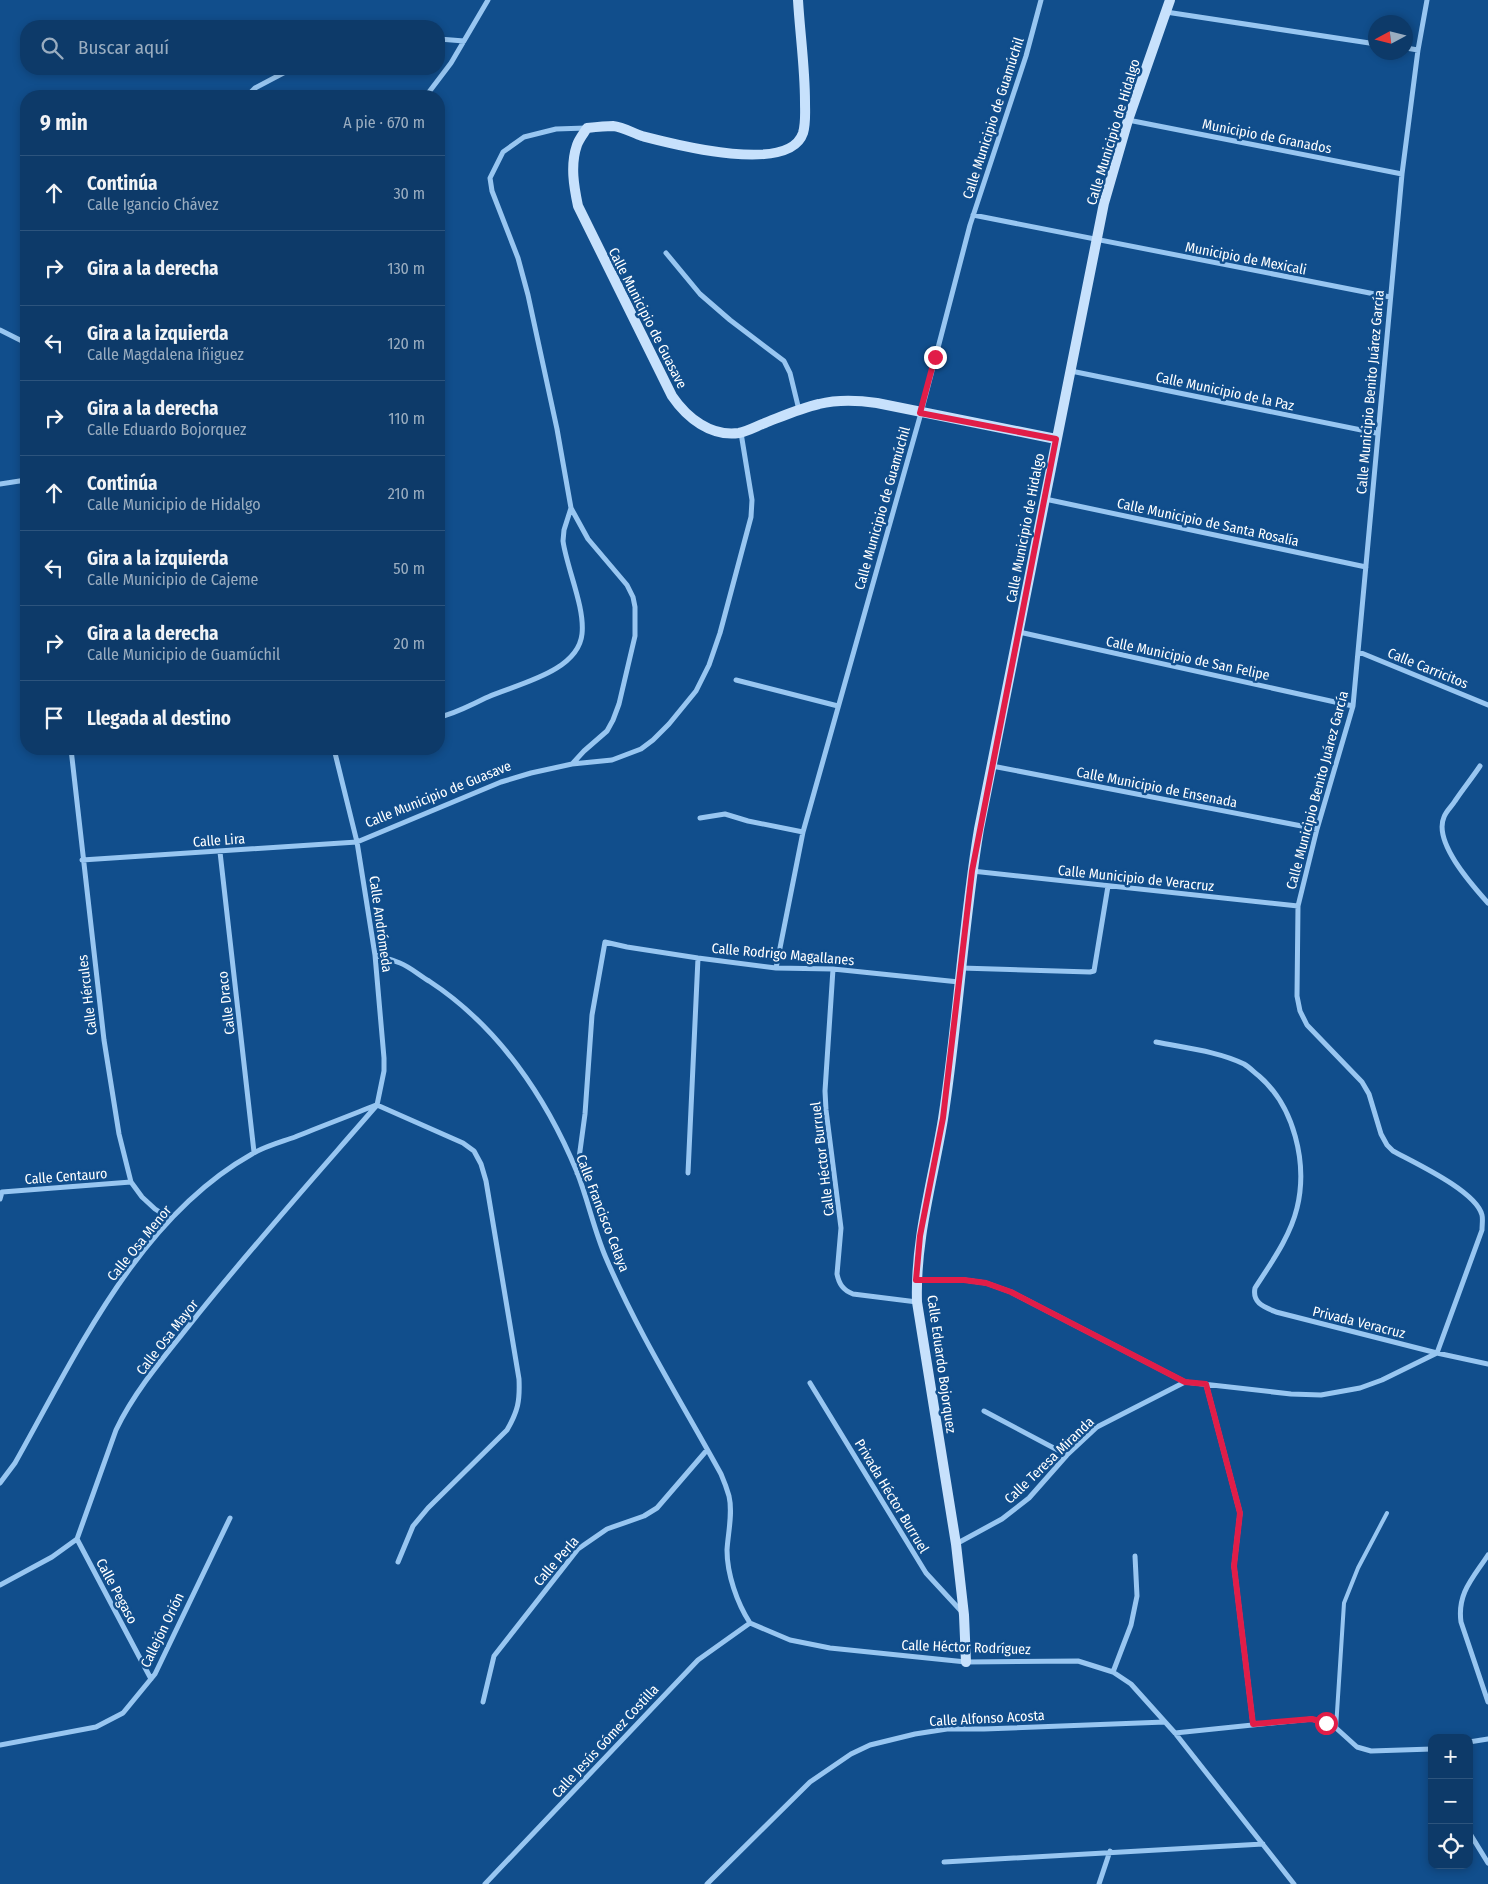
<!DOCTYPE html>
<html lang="es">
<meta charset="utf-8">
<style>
:root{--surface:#0d3a69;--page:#1b4571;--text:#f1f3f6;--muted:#9aadc0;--line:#2d547d}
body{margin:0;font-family:"Fira Sans Condensed",sans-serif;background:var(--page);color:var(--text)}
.controls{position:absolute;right:15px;bottom:15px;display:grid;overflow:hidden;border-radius:10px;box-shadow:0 2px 8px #0003}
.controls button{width:45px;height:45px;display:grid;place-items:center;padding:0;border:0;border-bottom:1px solid var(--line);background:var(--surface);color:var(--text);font:25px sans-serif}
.compass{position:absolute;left:1368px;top:15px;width:45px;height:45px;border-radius:50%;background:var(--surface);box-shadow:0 2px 8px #0003;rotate:263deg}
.stop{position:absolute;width:15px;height:15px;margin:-11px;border:4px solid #e11d48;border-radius:50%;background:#fff}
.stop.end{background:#e11d48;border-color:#fff;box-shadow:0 1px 5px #0008}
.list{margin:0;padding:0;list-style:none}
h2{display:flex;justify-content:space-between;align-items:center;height:65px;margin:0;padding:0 20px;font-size:21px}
h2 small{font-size:16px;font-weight:400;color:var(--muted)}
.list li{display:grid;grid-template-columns:32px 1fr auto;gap:15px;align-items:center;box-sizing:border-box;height:75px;padding:0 20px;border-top:1px solid var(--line)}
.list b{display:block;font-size:19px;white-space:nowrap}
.list p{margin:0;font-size:16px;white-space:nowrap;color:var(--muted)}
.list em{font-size:16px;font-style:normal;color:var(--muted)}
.icon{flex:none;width:28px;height:28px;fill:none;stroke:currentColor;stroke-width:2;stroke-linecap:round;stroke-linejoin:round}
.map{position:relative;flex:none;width:1488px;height:1884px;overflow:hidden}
.search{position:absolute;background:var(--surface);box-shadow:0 2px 8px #0003;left:20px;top:20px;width:425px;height:55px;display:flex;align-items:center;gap:12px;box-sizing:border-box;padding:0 18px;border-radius:20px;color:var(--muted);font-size:19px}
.panel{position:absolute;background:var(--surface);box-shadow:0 2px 8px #0003;left:20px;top:90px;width:425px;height:665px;border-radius:20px}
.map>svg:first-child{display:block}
</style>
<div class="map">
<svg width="1488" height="1884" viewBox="0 0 1488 1884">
<rect width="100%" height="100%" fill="#114e8c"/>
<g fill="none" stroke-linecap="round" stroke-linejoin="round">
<!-- lane -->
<path stroke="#98c6f1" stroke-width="4" d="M1336 1728 1344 1603 1358 1568 1387 1513"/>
<!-- street -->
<path stroke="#98c6f1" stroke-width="5" d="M1166 12 1376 44
M439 39 464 41
M1406 48 1418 50
M247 96 255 88 291 69
M426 96 451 63 488 0
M1128 120 1402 174
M973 215 1390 297
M666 253 700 294 730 320 784 361 790 373 799 410
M0 330 26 343
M1071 371 1376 433
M0 484 26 480
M1045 499 1366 567
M1019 632 1353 706
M1359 652 1488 705
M736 680 838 706
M439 717C457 713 472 704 488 697 517 684 578 672 582 634 585 607 567 569 563 541L564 530 571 508
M71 749 104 1040 119 1134 131 1182 142 1197 155 1209 171 1219
M573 763 584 751 607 731 613 720 619 704 635 636V607L633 597 627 585 588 539 571 508 557 429 528 295 518 258 492 191 490 178 503 152 524 137 556 129 586 128
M992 766 1317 829
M1480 766C1472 778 1463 789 1455 801 1452 806 1446 811 1444 817 1433 842 1472 885 1488 903
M700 818 725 814 748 821 803 832
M220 852 254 1152
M82 860 357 842 501 782 531 773 572 764 612 760 641 749 653 740 669 724 696 691 709 665 720 633 751 517 752 500 741 433
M972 871 1298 906
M375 955C383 957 392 960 400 963 410 967 419 975 429 981 498 1026 546 1097 577 1172 588 1200 594 1230 606 1258 638 1333 682 1403 721 1474 724 1481 727 1489 729 1496 733 1513 728 1533 727 1550 727 1574 737 1603 750 1623
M776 968 803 832 921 413 970 225 1026 56 1041 0
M961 968 1090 972 1094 971 1108 886
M833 969 825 1091 826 1110 841 1228 837 1274C839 1284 843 1290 853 1294L917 1302
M1156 1042C1185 1048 1217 1051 1244 1064 1249 1067 1254 1072 1259 1076 1294 1106 1308 1163 1297 1208 1290 1237 1271 1263 1255 1288 1252 1303 1264 1307 1276 1312L1437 1353 1482 1230C1482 1225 1483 1219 1482 1215 1476 1191 1415 1163 1393 1151L1387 1145 1381 1134 1369 1094 1362 1082 1307 1025 1300 1011 1297 996 1298 906 1317 829 1353 706 1402 174 1418 50 1427 0
M377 1105 463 1143 474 1151 481 1164 486 1181 519 1379C520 1401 518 1411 507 1430L428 1508 413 1526 398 1562
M577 1173 585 1114 592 1015 605 942 627 947 698 958 776 968 833 969 959 982
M688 1173 698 958
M0 1199 2 1192 131 1182
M918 1280H964L986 1283 1011 1292 1185 1382 1291 1394 1321 1395 1360 1388 1382 1380 1437 1353 1488 1364
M810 1383 926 1573 962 1612
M1206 1384 1240 1513 1234 1566 1253 1724
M984 1411 1067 1455
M0 1483 15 1463C77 1353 138 1218 252 1154 265 1146 281 1142 295 1137 322 1126 349 1116 376 1105
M77 1539 151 1679
M956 1544 1002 1519 1029 1498 1067 1455 1097 1427 1185 1382
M1488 1555C1473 1578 1457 1593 1461 1622L1488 1702
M0 1585 52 1557 77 1539 116 1430C136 1388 170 1350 199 1313 256 1242 317 1174 377 1105L384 1071V1058L375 955 357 842 334 749
M750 1623 790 1640 830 1648 966 1662 1078 1661 1113 1672 1131 1684 1175 1733 1294 1884
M1113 1672 1131 1625 1137 1596 1135 1556
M483 1702 494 1656 578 1549 607 1529 644 1516 657 1508 707 1450
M1175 1733 1312 1719 1336 1728 1357 1747 1371 1751 1432 1749
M1469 1742 1488 1739
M0 1745 96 1727 123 1713 155 1674 230 1518
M1469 1832 1488 1863
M944 1862 1263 1844
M485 1884 698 1660 750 1623
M707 1884 810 1782 851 1754 870 1745 915 1734 947 1729H984L1165 1722
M1099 1884 1110 1851"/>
<!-- secondary -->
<path stroke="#c7e1fc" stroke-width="10" d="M798 0C800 34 805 68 805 102 805 112 806 123 803 133 789 175 673 144 642 136 633 133 623 127 613 126 605 126 596 127 587 128 584 133 579 139 577 145 570 165 574 187 578 206L672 396C687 418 711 437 739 433 748 431 757 426 765 423 783 416 801 408 819 404 839 399 857 400 877 403L1056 439
M966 1662 964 1615 956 1544 917 1302C915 1239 933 1180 943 1119 958 1022 963 925 979 829L1104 203 1128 120 1170 0"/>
</g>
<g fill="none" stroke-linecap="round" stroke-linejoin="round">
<!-- route -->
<path stroke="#e11d48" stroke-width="6" d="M935 357 920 413 1056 439 972 871 943 1118 920 1236 916 1280H964L986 1283 1011 1292 1185 1382 1206 1384 1240 1513 1234 1566 1253 1724 1312 1719 1326 1723"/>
</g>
<g text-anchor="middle" stroke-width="5" stroke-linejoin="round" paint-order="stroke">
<!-- street labels -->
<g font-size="14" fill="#fff" stroke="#114e8c">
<text transform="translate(993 118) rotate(-72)" y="5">Calle Municipio de Guamúchil</text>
<text transform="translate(1113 132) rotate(-73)" y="5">Calle Municipio de Hidalgo</text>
<text transform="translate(1267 136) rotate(11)" y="5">Municipio de Granados</text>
<text transform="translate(1246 258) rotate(11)" y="5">Municipio de Mexicali</text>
<text transform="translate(648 318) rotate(63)" y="5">Calle Municipio de Guasave</text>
<text transform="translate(1225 391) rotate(12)" y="5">Calle Municipio de la Paz</text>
<text transform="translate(1370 392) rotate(-85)" y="5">Calle Municipio Benito Juárez García</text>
<text transform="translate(882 508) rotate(-74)" y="5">Calle Municipio de Guamúchil</text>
<text transform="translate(1208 522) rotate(12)" y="5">Calle Municipio de Santa Rosalía</text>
<text transform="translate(1025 528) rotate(-79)" y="5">Calle Municipio de Hidalgo</text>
<text transform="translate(1188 658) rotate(12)" y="5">Calle Municipio de San Felipe</text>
<text transform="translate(1428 668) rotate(22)" y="5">Calle Carricitos</text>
<text transform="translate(1157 787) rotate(11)" y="5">Calle Municipio de Ensenada</text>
<text transform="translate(1317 790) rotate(-75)" y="5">Calle Municipio Benito Juárez García</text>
<text transform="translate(438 794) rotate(-22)" y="5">Calle Municipio de Guasave</text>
<text transform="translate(219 840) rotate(-4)" y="5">Calle Lira</text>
<text transform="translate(1136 878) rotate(6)" y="5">Calle Municipio de Veracruz</text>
<text transform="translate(381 924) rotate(82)" y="5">Calle Andrómeda</text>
<text transform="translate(783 954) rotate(5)" y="5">Calle Rodrigo Magallanes</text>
<text transform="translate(87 995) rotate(-97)" y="5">Calle Hércules</text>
<text transform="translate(226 1003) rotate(-97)" y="5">Calle Draco</text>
<text transform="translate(822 1159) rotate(-97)" y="5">Calle Héctor Burruel</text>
<text transform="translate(66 1176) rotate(-4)" y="5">Calle Centauro</text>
<text transform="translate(603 1213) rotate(69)" y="5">Calle Francisco Celaya</text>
<text transform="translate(139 1243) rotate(-51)" y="5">Calle Osa Menor</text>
<text transform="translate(1359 1322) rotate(14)" y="5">Privada Veracruz</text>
<text transform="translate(167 1337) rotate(-52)" y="5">Calle Osa Mayor</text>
<text transform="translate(942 1364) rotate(82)" y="5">Calle Eduardo Bojorquez</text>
<text transform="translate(1049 1460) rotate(-44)" y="5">Calle Teresa Miranda</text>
<text transform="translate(892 1496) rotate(59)" y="5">Privada Héctor Burruel</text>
<text transform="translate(556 1561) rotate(-49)" y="5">Calle Perla</text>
<text transform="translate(117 1591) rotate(62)" y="5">Calle Pegaso</text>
<text transform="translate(162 1630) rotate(-64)" y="5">Callejón Orión</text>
<text transform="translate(966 1647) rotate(2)" y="5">Calle Héctor Rodríguez</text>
<text transform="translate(987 1718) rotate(-3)" y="5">Calle Alfonso Acosta</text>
<text transform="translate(605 1741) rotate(-47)" y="5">Calle Jesús Gómez Costilla</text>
</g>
</g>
</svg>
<div class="controls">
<button>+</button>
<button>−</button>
<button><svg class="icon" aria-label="locate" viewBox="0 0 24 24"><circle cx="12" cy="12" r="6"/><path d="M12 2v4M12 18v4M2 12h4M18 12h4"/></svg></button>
</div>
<svg class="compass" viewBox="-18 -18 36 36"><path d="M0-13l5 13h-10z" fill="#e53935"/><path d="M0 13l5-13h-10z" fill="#9aadc0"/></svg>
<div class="stop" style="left:1326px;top:1723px"></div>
<div class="stop end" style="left:935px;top:357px"></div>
<div class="search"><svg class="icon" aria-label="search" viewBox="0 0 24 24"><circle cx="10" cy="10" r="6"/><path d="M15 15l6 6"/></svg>Buscar aquí</div>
<section class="panel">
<h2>9 min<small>A pie · 670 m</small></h2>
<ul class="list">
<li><svg class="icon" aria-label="ahead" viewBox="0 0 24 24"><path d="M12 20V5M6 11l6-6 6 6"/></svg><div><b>Continúa</b><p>Calle Igancio Chávez</p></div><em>30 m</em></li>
<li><svg class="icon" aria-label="right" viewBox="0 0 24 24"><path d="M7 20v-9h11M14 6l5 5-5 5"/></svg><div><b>Gira a la derecha</b></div><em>130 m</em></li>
<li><svg class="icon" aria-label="left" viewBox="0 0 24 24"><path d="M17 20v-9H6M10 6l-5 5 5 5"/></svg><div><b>Gira a la izquierda</b><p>Calle Magdalena Iñiguez</p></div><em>120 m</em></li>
<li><svg class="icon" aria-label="right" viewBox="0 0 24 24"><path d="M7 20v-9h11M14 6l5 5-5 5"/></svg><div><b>Gira a la derecha</b><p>Calle Eduardo Bojorquez</p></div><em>110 m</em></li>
<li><svg class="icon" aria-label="ahead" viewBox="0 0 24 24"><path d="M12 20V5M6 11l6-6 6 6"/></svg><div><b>Continúa</b><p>Calle Municipio de Hidalgo</p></div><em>210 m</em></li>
<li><svg class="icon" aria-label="left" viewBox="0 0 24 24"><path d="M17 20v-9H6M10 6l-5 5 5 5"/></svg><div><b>Gira a la izquierda</b><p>Calle Municipio de Cajeme</p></div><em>50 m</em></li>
<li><svg class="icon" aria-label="right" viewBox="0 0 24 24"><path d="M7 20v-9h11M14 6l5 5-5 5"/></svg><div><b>Gira a la derecha</b><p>Calle Municipio de Guamúchil</p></div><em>20 m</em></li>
<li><svg class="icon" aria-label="arrive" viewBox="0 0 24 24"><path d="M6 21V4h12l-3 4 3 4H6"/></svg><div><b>Llegada al destino</b></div></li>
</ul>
</section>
</div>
